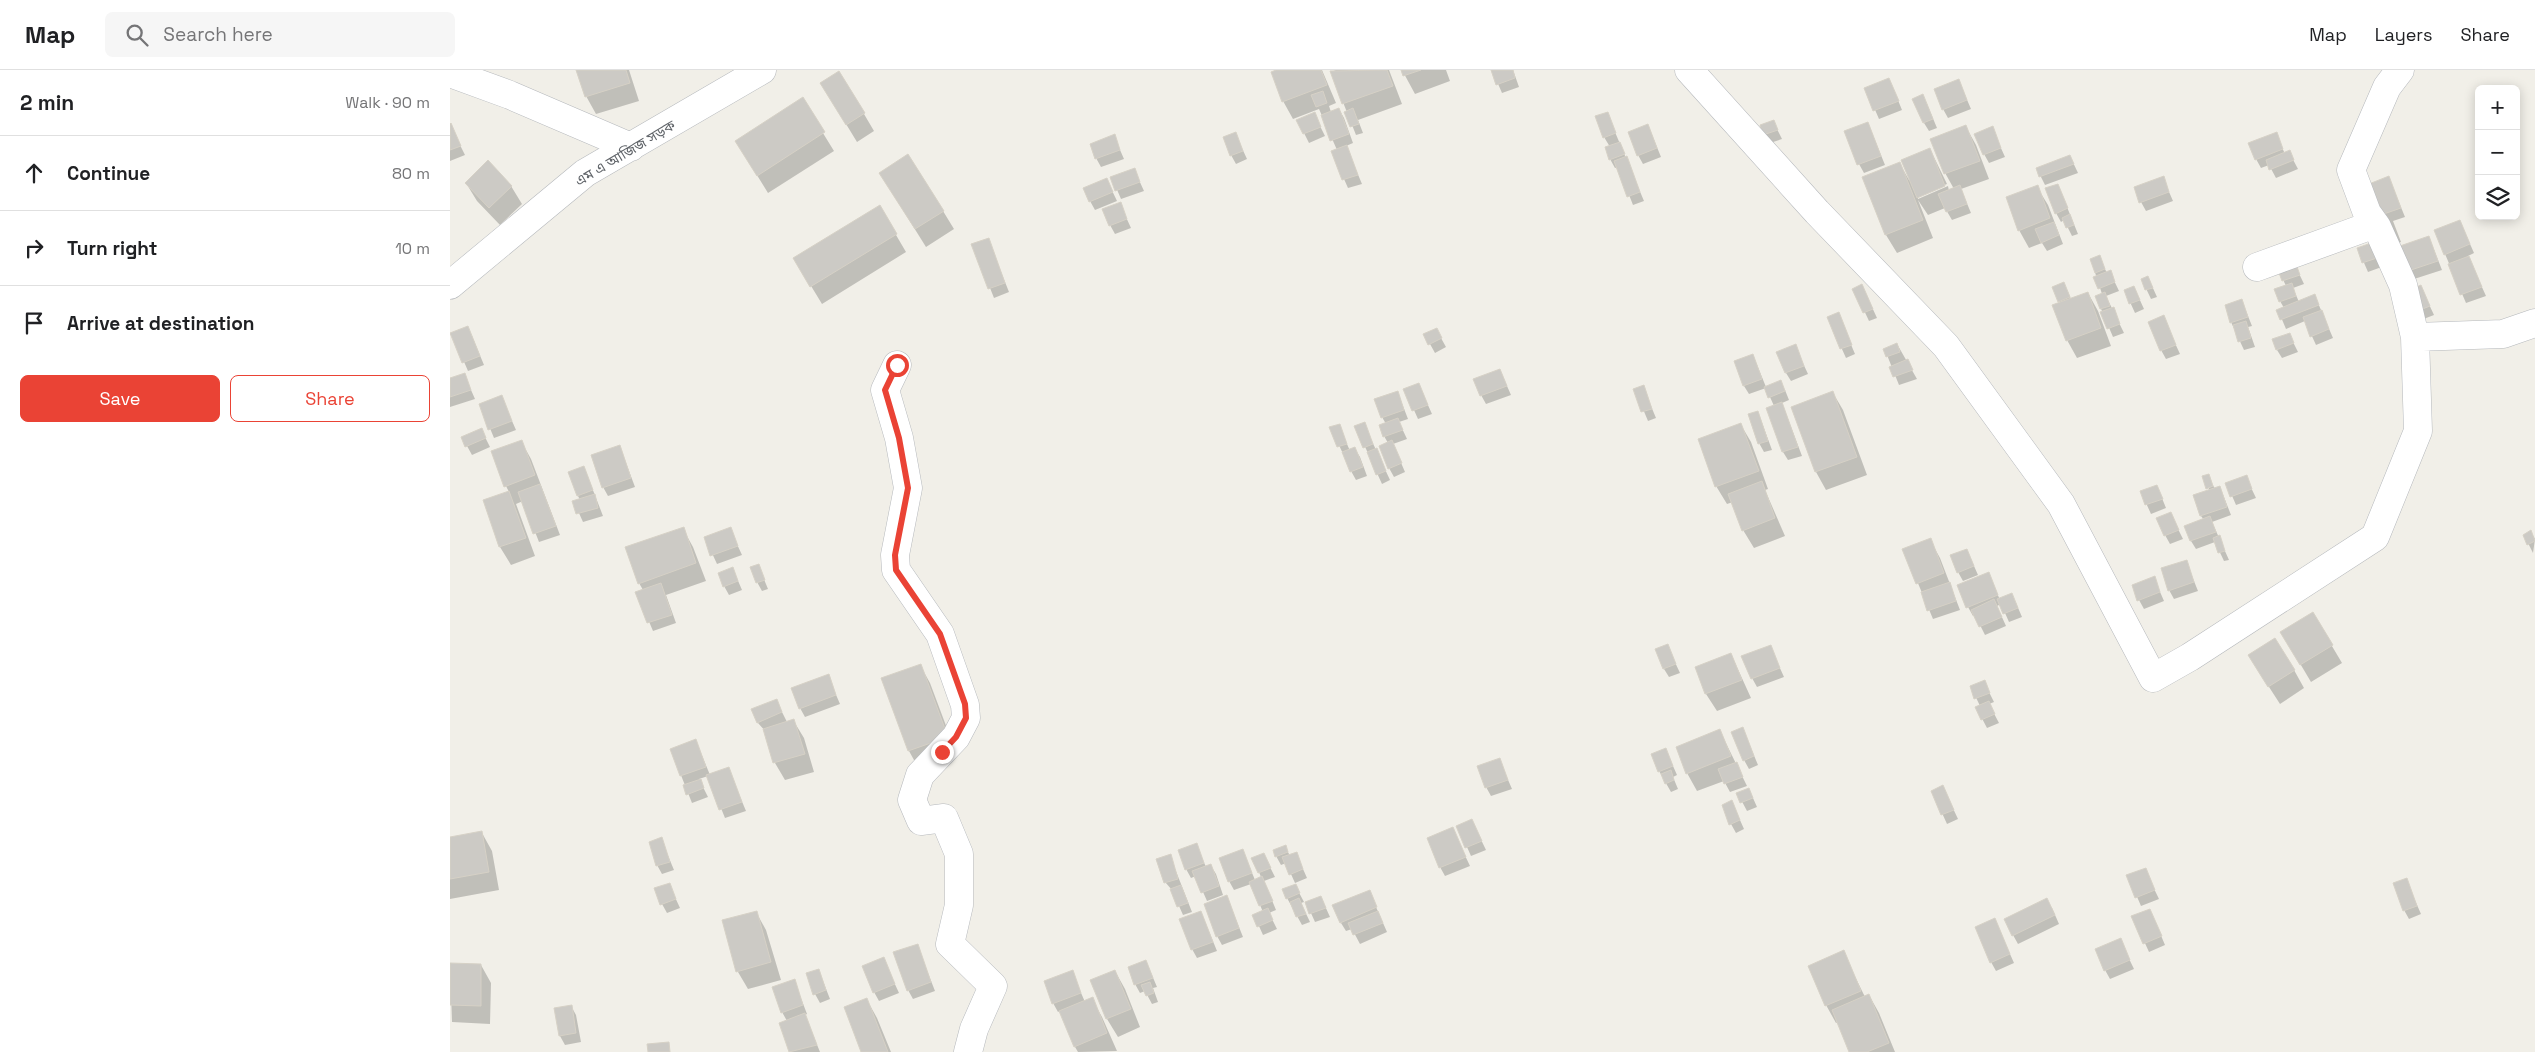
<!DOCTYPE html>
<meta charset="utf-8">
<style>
:root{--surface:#fff;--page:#f6f6f6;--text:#202124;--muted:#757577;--line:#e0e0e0;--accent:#ea4335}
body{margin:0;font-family:"Space Grotesk","Noto Sans Bengali",sans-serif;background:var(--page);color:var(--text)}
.controls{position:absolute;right:15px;top:15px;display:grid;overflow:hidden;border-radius:8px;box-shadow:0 2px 12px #0003}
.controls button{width:45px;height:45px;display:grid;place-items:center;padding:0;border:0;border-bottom:1px solid var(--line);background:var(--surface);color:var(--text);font:25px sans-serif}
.stop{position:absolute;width:15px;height:15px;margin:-11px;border:4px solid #ea4335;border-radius:50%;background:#fff}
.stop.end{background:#ea4335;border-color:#fff;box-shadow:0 1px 5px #0008}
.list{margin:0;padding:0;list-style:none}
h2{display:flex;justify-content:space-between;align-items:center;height:65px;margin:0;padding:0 20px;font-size:21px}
h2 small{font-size:16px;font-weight:400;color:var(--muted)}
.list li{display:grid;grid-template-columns:32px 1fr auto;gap:15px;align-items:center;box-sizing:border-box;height:75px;padding:0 20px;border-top:1px solid var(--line)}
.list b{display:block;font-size:19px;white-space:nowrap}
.list em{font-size:16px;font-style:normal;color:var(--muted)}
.actions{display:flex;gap:10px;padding:15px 20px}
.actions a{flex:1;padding:11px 0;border:1px solid var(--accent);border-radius:8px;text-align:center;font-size:18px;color:var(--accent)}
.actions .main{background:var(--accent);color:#fff}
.icon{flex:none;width:28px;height:28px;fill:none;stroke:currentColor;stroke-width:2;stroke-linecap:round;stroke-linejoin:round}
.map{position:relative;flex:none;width:2085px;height:982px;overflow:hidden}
header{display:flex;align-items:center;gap:30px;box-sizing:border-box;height:70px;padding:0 25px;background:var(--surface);border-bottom:1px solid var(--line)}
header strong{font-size:24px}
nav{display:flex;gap:28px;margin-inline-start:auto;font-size:18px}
.search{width:350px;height:45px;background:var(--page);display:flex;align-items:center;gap:12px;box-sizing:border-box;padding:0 18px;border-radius:8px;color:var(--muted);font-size:19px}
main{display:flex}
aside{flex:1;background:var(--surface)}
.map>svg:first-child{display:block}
</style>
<header>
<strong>Map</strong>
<div class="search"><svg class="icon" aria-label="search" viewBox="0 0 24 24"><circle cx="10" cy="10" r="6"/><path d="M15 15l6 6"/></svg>Search here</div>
<nav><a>Map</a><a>Layers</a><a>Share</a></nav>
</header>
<main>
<aside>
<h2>2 min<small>Walk · 90 m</small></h2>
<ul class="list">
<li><svg class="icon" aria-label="ahead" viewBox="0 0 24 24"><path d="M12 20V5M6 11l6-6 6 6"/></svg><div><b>Continue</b></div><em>80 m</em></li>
<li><svg class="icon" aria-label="right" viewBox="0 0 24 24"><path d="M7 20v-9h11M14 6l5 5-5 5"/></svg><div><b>Turn right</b></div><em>10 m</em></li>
<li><svg class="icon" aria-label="arrive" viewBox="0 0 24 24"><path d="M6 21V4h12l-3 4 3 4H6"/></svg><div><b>Arrive at destination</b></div></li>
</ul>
<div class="actions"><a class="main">Save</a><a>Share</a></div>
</aside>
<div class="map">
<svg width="2085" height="982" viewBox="0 0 2085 982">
<rect width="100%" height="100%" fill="#f1efe8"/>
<!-- shadow -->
<path fill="#0003" d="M127 0H179L189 31 146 44 136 26Z
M830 0H872L886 33 879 36 881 42 889 39 894 48 903 73 896 76 912 114 898 118 882 82 887 80 869 39 843 49 833 31Z
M886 0H939L952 34 908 50 913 63 906 65 881 2Z
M952 0H996L1000 11 965 24Z
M1042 0H1063L1069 17 1052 23Z
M1509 11 1521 39 1498 48 1493 39Z
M1443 18 1452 40 1429 49 1416 19Z
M352 29 384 81 318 123 297 89Z
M382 31 414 44 424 61 407 72Z
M1477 34 1487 58 1479 61 1474 53Z
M1157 43 1194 131 1183 135 1168 97 1165 98 1160 89V77L1154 67Z
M864 44 875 66 859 73 848 51Z
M1323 51 1332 69 1320 73 1311 56Z
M1418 53 1435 95 1414 103 1409 94Z
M0 55 15 85 0 91Z
M1198 55 1211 87 1193 94 1188 85Z
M1516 57 1526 75 1539 109 1511 119 1521 143 1502 150 1495 138 1478 145 1468 130 1483 168 1447 183 1436 165 1414 108 1450 94 1459 110 1480 79 1497 114 1468 126V129L1498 116 1499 121 1504 119 1494 101Z
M1542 58 1555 87 1539 93 1534 84Z
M785 63 797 89 786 94 781 85Z
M1826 64 1835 84 1839 82 1848 99 1826 108 1819 95 1811 98 1806 89Z
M664 66 674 89 651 97 646 88Z
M1620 86 1628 103 1595 115 1587 99Z
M684 99 694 121 671 129 662 108Z
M1713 108 1723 131 1696 141 1691 132Z
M1939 108 1955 147 1943 151 1951 172 1939 176 1929 153Z
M657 110 667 131 645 140 640 131Z
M16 113 61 116 72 134 50 155 27 131Z
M1608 115 1628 164 1622 166 1614 150 1611 152 1606 143Z
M1587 117 1598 135 1613 174 1597 181 1592 173 1579 178 1569 160Z
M441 121 493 141 504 159 476 177Z
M670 134 681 158 665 164 660 155Z
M429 136 456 182 372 234 355 206Z
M2010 151 2024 183 2018 186 2036 226 2016 233 1995 184Z
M1979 167 1992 200 1961 210 1956 201Z
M538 169 559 222 544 228 523 175Z
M1927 172 1937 195 1918 202 1908 179Z
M1649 187 1657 203 1660 202 1669 221 1656 226 1674 263 1663 267 1646 227 1652 224 1641 190Z
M1845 195 1854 214 1843 218 1849 232 1865 226 1883 268 1866 275 1855 251 1836 259 1828 240 1834 238 1830 231 1836 216 1829 201Z
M1698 207 1707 227 1701 229 1692 210Z
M1604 217 1618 222 1621 229 1638 223 1648 241 1661 276 1627 288 1617 270 1610 233Z
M1684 217 1694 239 1685 243 1675 221Z
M1971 217 1984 245 1971 250Z
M1404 219 1416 224 1427 248 1419 251Z
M1792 231 1802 256 1798 257 1805 277 1794 280 1781 252Z
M1388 244 1405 284 1396 288 1378 248Z
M1713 247 1730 284 1716 289 1711 280Z
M986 259 996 277 985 283 975 265Z
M2 264 22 266 34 295 18 301Z
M1839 264 1848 282 1832 288 1827 280Z
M1447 274 1467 309 1449 315 1435 280Z
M1345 276 1358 304 1341 311 1336 303Z
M1303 285 1316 317 1330 312 1335 320 1339 330 1332 333 1352 386 1338 390 1333 382 1318 339 1324 336 1316 318 1299 324 1294 316 1285 292Z
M1050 300 1061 325 1036 334 1031 325Z
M14 304 25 329 0 337V309Z
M969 315 982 344 968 349 955 320Z
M1193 317 1206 348 1198 351 1185 320Z
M948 323 958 349 949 352 957 369 943 374 955 402 944 407 939 398 938 373 934 366 936 354 932 347Z
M1383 323 1393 340 1417 405 1376 420 1366 402 1342 337Z
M51 326 66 360 44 368 30 334Z
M1308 342 1322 380 1314 382 1309 373Z
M914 354 940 410 932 414 906 357Z
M889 355 900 381 905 379 910 387 917 406 906 410 901 401 881 358Z
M1291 355 1301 372 1318 419 1315 420 1335 466 1304 478 1293 460 1283 432 1277 434 1266 416Z
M31 359 40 377 22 385 17 376Z
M71 371 81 389 110 465 89 472 73 431 66 434 85 486 61 495 50 477 35 430 59 422 56 416Z
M170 377 185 417 158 426 153 417Z
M134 397 153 446 133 452 124 432 130 430 128 426Z
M1758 406 1765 419 1770 417 1781 445 1762 452 1779 490 1774 491 1765 472 1746 479 1741 471 1754 450 1751 446 1759 421Z
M1796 407 1806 428 1786 435 1777 414Z
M1707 416 1716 438 1701 444 1691 422Z
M1720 443 1733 469 1720 474 1715 465Z
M233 459 243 477 256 511 216 525 226 553 203 561 187 523 193 520 189 513Z
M280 459 292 485 267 494 255 468Z
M2081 462 2085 469 2083 483 2074 465Z
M1480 470 1490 488 1510 540 1483 549 1454 480Z
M1517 480 1528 505 1513 511 1508 502Z
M1736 491 1748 521 1724 529 1719 520Z
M308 495 318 519 312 521 307 512Z
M283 499 292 520 279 525 274 516Z
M1539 504 1550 530 1566 533 1572 547 1559 552 1551 534 1547 536 1556 556 1535 565 1525 545 1523 546 1518 537Z
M1704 508 1714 531 1694 539 1689 530Z
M1863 544 1892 593 1861 612 1842 580Z
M1217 575 1230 603 1219 607 1214 599Z
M1320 576 1334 607 1307 617 1302 608Z
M1281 584 1301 628 1267 641 1256 624 1246 598Z
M470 595 480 613 507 685 469 699 459 681 433 609Z
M1844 600 1854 618 1830 634 1810 603Z
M378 606 390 634 355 647 350 638Z
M1534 612 1544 632 1539 634 1549 653 1537 658 1526 637 1530 636 1521 617Z
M326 630 337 652 343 650 354 668 364 702 335 710 325 693 315 661 308 653 303 640Z
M1293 659 1308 695 1299 699 1294 690Z
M1270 661 1297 716 1280 722 1274 711 1247 721 1237 703Z
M246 671 260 705 278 698 296 741 275 748 258 706 249 709 258 727 242 733 221 680Z
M1216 680 1227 705 1223 707 1228 719 1221 722 1209 701Z
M1049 689 1062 719 1041 726 1036 717Z
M1493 717 1508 749 1497 754 1482 721Z
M1299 719 1307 737 1297 741 1288 724Z
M1282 732 1294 759 1286 763 1281 754Z
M1022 751 1036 780 1021 786 1008 757Z
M1002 758 1020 796 995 806 990 797Z
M32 763 42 781 49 820 0 829V768Z
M211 769 224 800 212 804 207 795Z
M746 774 756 797 761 796 766 804 773 825 757 831 746 806 741 808 736 799Z
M835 776 840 786 846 783 857 808 845 813 836 793 831 795 826 786Z
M793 781 805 810 811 807 803 788 818 793 825 807 814 811 826 840 819 843 827 859 813 865 804 845 813 842 801 814 784 820 779 811Z
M720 786 742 842 733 845 722 820 715 812Z
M1695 800 1709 829 1691 836 1678 806Z
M1956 810 1971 844 1959 849 1954 840Z
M219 814 230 838 217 843 212 834Z
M845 815 854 832 851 833 860 852 852 855 837 828Z
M919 821 937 862 910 874 902 859 896 861 891 853Z
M777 827 793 867 772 875 767 866Z
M871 827 880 847 865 852 856 832Z
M1602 838 1609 854 1568 874 1563 865Z
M306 842 316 860 331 910 298 919 288 902 274 851Z
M751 842 767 881 747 888 742 879Z
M1683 847 1704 849 1715 875 1699 882Z
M1545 850 1564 893 1546 901 1541 892Z
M1670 870 1684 899 1660 909 1655 900Z
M467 875 485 921 463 929 458 920Z
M1393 882 1415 927 1419 925 1429 943 1445 982H1400L1388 952 1386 953 1376 935Z
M433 888 449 923 429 931 424 922Z
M696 891 707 917 703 918 708 932 702 934 695 921 690 923 685 914Z
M0 894 31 895 41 913 40 954 2 952Z
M369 901 380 929 370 933 365 924Z
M665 901 675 919 690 957 668 967 657 949 642 910Z
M622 902 635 932 642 929 652 947 667 981 628 982 625 977 610 941 608 942 603 933Z
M344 910 357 944 355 945 370 982H341L330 953 337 951 332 942Z
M417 930 427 948 441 982H413Z
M121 936 126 945 131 972 115 975 110 966 105 939Z"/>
<!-- building -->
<path fill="#cccac5" stroke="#d6d1c6" d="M126 0H176L180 13 135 27Z
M826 0H871L877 15 832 32 821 2Z
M937 0 943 16 892 34 880 1Z
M951 0H971L953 6Z
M1041 0H1063L1065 8 1046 15Z
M389 1 415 43 396 55 370 13Z
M1439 8 1449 31 1423 41 1414 18Z
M1509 9 1517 30 1492 40 1484 19Z
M873 21 877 33 866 37 861 25Z
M1473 24 1483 49 1473 53 1462 29Z
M353 27 375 62 307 106 285 71Z
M889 38 899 64 880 71 871 45Z
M903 38 909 54 900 57 894 42Z
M865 42 871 57 853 64 846 50Z
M1158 42 1166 63 1153 68 1145 46Z
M1324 50 1328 60 1313 65 1310 55Z
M1418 52 1431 86 1407 95 1394 61Z
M1 53 11 76 0 80V54Z
M1198 54 1207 78 1187 86 1178 62Z
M1516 55 1530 91 1494 104 1480 69Z
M1543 56 1551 78 1533 85 1524 64Z
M786 62 793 81 780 86 773 67Z
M1827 62 1833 79 1805 90 1798 73Z
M665 64 670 80 645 89 640 74Z
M1170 72 1175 84 1159 90 1155 77Z
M897 75 908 105 892 110 881 81Z
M1480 78 1495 116 1467 128 1451 90Z
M1840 80 1844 90 1819 100 1816 90Z
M458 84 494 141 465 159 429 103Z
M1620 85 1624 94 1589 107 1586 98Z
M1177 86 1190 122 1177 127 1164 91Z
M38 90 62 116 39 138 15 113Z
M1450 92 1473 150 1435 165 1412 107Z
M685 98 690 112 665 121 660 107Z
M1714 106 1719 122 1689 133 1684 117Z
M1939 106 1951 138 1925 147 1914 116Z
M657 108 663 122 639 132 633 118Z
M1608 114 1618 138 1605 144 1595 118Z
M1510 115 1517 134 1496 142 1488 124Z
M1588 115 1600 148 1568 161 1556 127Z
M671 132 677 149 659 156 652 139Z
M430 135 447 164 360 217 343 188Z
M1620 144 1624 155 1616 158 1612 148Z
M2010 150 2020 174 1994 185 1984 160Z
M1604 152 1609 165 1591 173 1585 159Z
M1979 166 1988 191 1955 202 1947 177Z
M539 168 555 213 538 219 521 174Z
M1927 171 1933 186 1912 193 1907 178Z
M1650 185 1655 199 1645 203 1640 189Z
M2019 186 2032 217 2010 225 1998 194Z
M1846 194 1850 205 1832 211 1828 200Z
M1661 200 1665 212 1648 219 1643 207Z
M1698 206 1703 218 1695 220 1691 209Z
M1614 212 1620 227 1608 232 1602 217Z
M1842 213 1846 226 1829 232 1824 219Z
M1412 214 1423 239 1413 243 1402 219Z
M1971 215 1980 236 1965 242 1957 221Z
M1684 216 1690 230 1679 234 1674 220Z
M1638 222 1651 258 1616 271 1602 235Z
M1655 222 1660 236 1650 239 1645 226Z
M1865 224 1869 235 1830 250 1826 240Z
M1792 229 1798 247 1780 253 1775 235Z
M1664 237 1670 254 1657 259 1650 242Z
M1872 240 1879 259 1860 267 1853 247Z
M1389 242 1402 275 1390 279 1377 247Z
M1714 245 1726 275 1710 281 1698 252Z
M1796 251 1801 268 1788 272 1783 255Z
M18 256 30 286 12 293 0 263Z
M987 258 992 268 978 275 973 264Z
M1840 263 1844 273 1826 280 1822 269Z
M1447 273 1450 282 1436 287 1433 279Z
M1346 274 1354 296 1335 303 1326 282Z
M1303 284 1312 309 1293 316 1284 291Z
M1458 289 1463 300 1443 307 1439 297Z
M1050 299 1057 316 1030 326 1023 309Z
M15 303 21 320 0 327V308Z
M1331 310 1335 321 1318 328 1314 317Z
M969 313 978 335 962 341 953 319Z
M1194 315 1202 339 1191 342 1183 319Z
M948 321 954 340 931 348 924 329Z
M1383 321 1407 387 1365 402 1341 337Z
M52 325 62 351 38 360 29 334Z
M1332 332 1348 377 1332 382 1316 338Z
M1308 341 1318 371 1308 374 1298 344Z
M948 348 953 360 933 367 929 355Z
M915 352 923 374 913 378 904 356Z
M1291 353 1309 401 1265 417 1248 369Z
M890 354 897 374 887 377 879 357Z
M32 358 36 368 15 377 11 367Z
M72 370 85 405 54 417 41 381Z
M942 370 952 393 938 399 929 376Z
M170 375 181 408 152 418 141 385Z
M905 377 913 397 900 402 892 382Z
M927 378 936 401 926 405 917 382Z
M134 396 143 420 127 426 118 402Z
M1759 404 1763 416 1756 419 1752 406Z
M1797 405 1802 419 1780 427 1775 413Z
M1312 411 1325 448 1292 461 1278 424Z
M90 414 106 456 83 464 68 422Z
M1707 415 1713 429 1695 435 1690 421Z
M1770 416 1777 437 1750 446 1743 425Z
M59 421 76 468 49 477 33 430Z
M145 424 148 438 126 444 122 431Z
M1721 442 1729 460 1714 466 1706 448Z
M1760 446 1766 462 1740 471 1734 456Z
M234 457 246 493 188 514 175 477Z
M281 457 288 476 260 486 254 467Z
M2081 460 2085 471 2077 475 2073 465Z
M1770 465 1775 481 1768 483 1763 468Z
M1481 468 1494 503 1466 514 1452 479Z
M1517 479 1524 496 1507 503 1500 485Z
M1737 490 1744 512 1718 521 1711 498Z
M309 494 315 510 306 513 300 497Z
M283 497 288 511 273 517 268 503Z
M1539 502 1548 525 1516 538 1507 515Z
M1705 506 1710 522 1687 531 1682 515Z
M1500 512 1506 531 1477 541 1471 522Z
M211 513 222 545 197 553 185 522Z
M1562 523 1568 538 1553 544 1547 529Z
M1544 529 1552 547 1529 557 1521 540Z
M1863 542 1883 575 1850 595 1830 562Z
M1825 568 1845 600 1818 617 1798 585Z
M1218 574 1226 594 1213 599 1205 579Z
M1321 575 1330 598 1301 609 1291 586Z
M1281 583 1292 610 1255 624 1245 597Z
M471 594 498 667 458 681 431 608Z
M379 604 386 625 349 639 341 618Z
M1535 610 1540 623 1524 629 1520 616Z
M327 629 332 642 307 653 301 639Z
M1539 631 1545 644 1531 650 1525 637Z
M344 649 355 684 323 693 313 659Z
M1293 657 1304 686 1293 691 1281 662Z
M1270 659 1281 686 1236 704 1226 677Z
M246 669 256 697 230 706 220 679Z
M1216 678 1223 696 1208 702 1201 684Z
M1050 688 1058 710 1035 718 1027 696Z
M1287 692 1293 707 1274 714 1268 699Z
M279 697 292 732 269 740 256 705Z
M1221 700 1224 710 1215 714 1211 704Z
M251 709 254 718 236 725 233 715Z
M1493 715 1504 740 1491 745 1481 721Z
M1299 718 1303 728 1290 733 1286 723Z
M1282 730 1290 750 1279 755 1272 735Z
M1022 749 1032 771 1015 778 1006 756Z
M1003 757 1016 787 989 798 977 768Z
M32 761 39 802 0 809V767Z
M212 767 220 792 206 796 199 772Z
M747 773 754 793 735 800 728 780Z
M836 775 838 782 825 787 823 780Z
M793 779 802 803 778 812 769 788Z
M847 782 853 799 839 805 832 787Z
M814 783 821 798 808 803 801 788Z
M721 784 728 809 714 813 706 789Z
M761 794 769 816 751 823 742 801Z
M1696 798 1705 820 1685 828 1676 805Z
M812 806 823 831 809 836 799 812Z
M1957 808 1967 836 1953 841 1943 813Z
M220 813 226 829 210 835 204 818Z
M846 814 850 823 836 829 832 819Z
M731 815 738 833 727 837 720 819Z
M920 820 927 837 890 853 882 835Z
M777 825 789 858 766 867 754 834Z
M871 826 876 838 859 844 855 832Z
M849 828 856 844 846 847 840 832Z
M1597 828 1605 845 1562 866 1554 849Z
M818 838 823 850 807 857 802 845Z
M1700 839 1712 866 1693 874 1681 846Z
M307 841 321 892 286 902 272 850Z
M751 841 763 872 741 880 729 849Z
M928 841 933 853 903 865 898 853Z
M1545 848 1560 884 1540 893 1525 857Z
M1671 868 1680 890 1654 901 1645 879Z
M468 874 481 912 457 921 443 882Z
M1394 880 1411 921 1375 936 1358 896Z
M434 887 445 914 423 923 412 896Z
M696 890 703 908 684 915 678 897Z
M0 893 31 894V936L0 935Z
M369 899 376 920 363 925 356 903Z
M623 900 631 923 602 934 594 911Z
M665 900 681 939 656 949 640 910Z
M345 909 353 935 331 943 322 917Z
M700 912 704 923 696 926 691 915Z
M1419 924 1439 973 1417 982H1399L1382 940Z
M643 927 657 963 624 977 609 941Z
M417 928 438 982H411L394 937Z
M122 935 126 963 109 966 104 938Z
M355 943 367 975 339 982 329 953Z
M219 972 220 982H198L197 974Z"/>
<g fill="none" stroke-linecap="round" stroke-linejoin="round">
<defs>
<path id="minor" d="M1239 0 1367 142 1496 276 1611 434 1703 608 1740 587 1925 467 1968 361 1965 267 2053 264 2085 253
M1950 0 1937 17 1901 100 1917 143 1927 157 1953 215 1965 267
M0 3 60 25 181 77
M1807 197 1925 154
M0 215 135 103 312 0
M447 295 435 320 449 368 458 418 445 485 446 500 490 564 515 635 516 648 506 667 470 705 462 730 471 751 494 748 509 784V835L500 874 543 916 524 959 518 982"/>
</defs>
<!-- minor casing -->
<use href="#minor" stroke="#b5b8bc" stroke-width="29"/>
<!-- minor -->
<use href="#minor" stroke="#fff" stroke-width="28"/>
</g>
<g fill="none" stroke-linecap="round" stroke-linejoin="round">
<!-- route -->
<path stroke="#ea4335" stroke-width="6" d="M447 295 435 320 449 368 458 418 445 485 446 500 490 564 515 634 516 648 506 667 492 682"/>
</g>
<g text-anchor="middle" stroke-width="4" stroke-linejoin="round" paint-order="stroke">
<!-- street labels -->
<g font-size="14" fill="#5f6368" stroke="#fff">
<text transform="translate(175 83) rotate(-31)" y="5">এম এ আজিজ সড়ক</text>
</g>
</g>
</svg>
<div class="controls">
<button>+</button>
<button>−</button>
<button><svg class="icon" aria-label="layers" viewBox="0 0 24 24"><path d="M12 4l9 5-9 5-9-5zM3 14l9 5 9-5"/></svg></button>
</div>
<div class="stop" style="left:447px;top:295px"></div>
<div class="stop end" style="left:492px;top:682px"></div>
</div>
</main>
